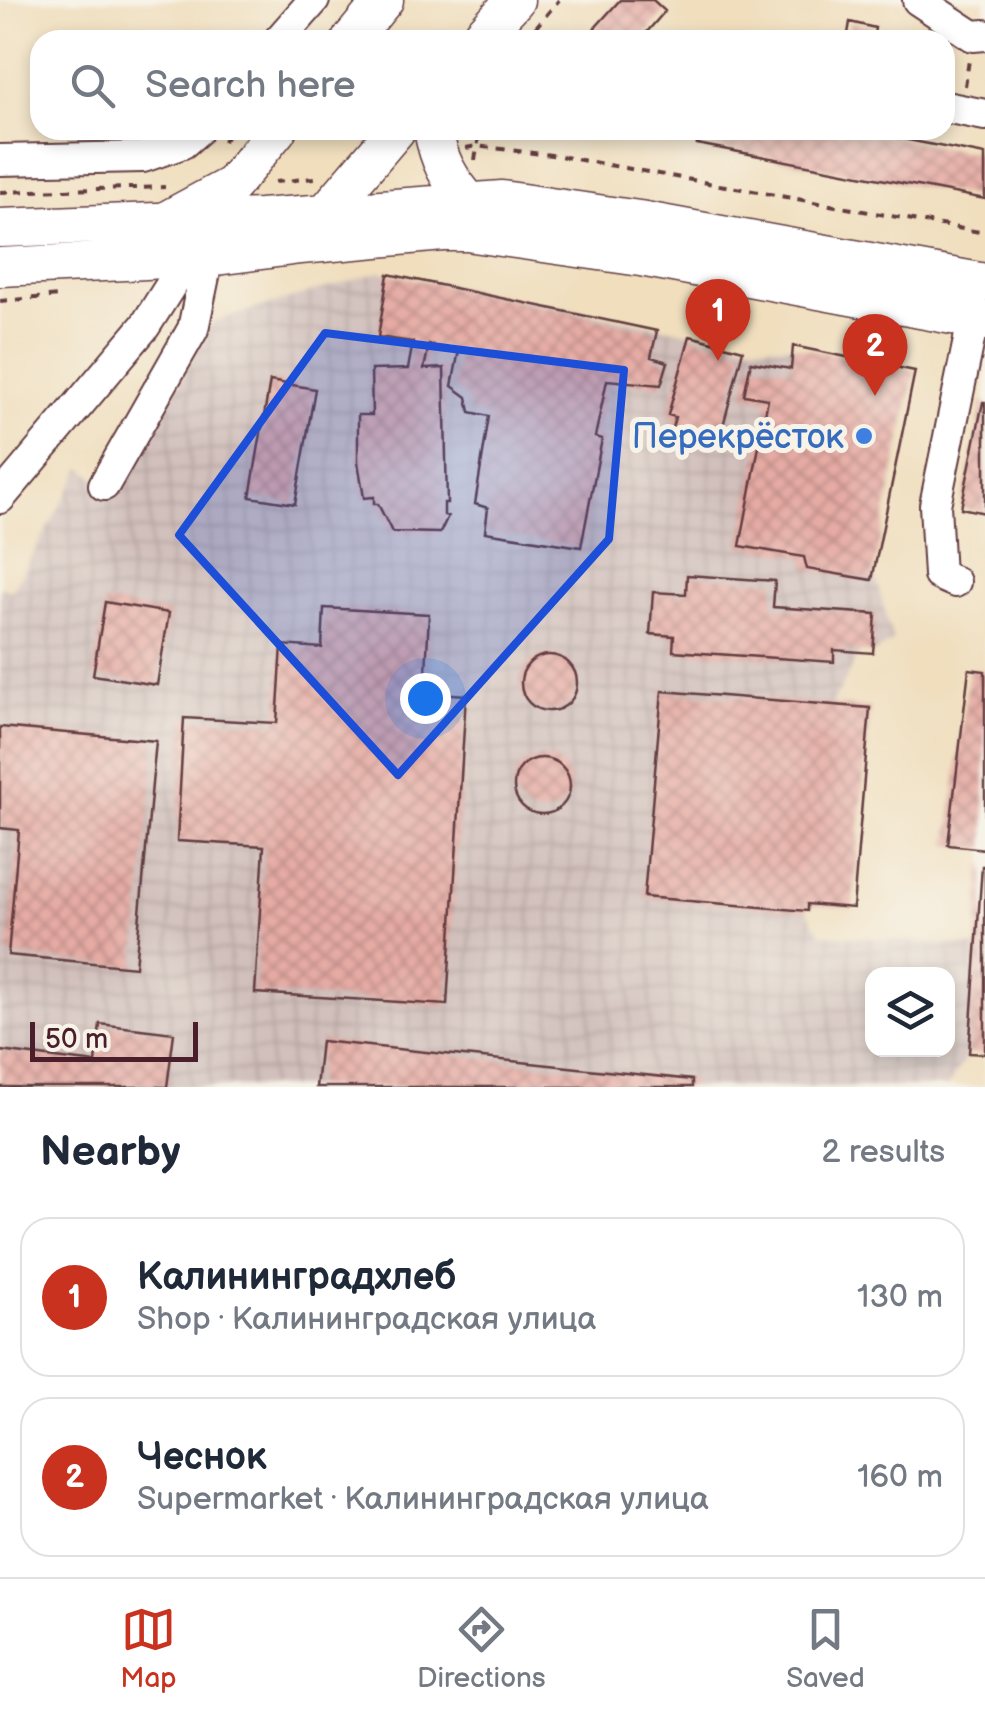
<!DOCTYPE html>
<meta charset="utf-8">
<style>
:root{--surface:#fff;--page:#f6f6f7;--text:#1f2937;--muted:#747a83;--line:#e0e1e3;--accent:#c8321e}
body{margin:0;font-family:"Balsamiq Sans",sans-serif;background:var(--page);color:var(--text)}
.controls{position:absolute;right:30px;bottom:30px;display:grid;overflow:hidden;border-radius:20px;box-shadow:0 5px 15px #0003}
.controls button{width:90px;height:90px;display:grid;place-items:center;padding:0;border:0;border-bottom:2px solid var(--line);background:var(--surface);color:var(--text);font:50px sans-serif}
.scale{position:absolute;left:30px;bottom:25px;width:168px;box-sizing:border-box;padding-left:10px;border:5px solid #4a1f2b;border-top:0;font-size:28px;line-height:35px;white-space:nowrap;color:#4a1f2b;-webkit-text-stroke:8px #f7f3e8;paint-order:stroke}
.you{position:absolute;left:425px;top:698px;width:35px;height:35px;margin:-25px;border:8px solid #fff;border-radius:50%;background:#1a73e8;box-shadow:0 0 0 15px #1a73e833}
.badge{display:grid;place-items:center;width:65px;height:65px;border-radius:50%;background:var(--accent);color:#fff;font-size:32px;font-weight:700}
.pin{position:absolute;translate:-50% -82px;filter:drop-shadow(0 2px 5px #0008)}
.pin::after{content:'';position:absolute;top:52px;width:35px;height:30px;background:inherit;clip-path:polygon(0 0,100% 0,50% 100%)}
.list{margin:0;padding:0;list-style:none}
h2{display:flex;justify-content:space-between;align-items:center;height:130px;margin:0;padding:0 40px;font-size:42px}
h2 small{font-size:32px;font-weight:400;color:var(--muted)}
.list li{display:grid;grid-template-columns:65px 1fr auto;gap:30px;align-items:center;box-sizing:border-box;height:160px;margin:0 20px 20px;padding:0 20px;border:2px solid var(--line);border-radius:30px}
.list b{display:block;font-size:38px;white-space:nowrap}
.list p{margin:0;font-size:32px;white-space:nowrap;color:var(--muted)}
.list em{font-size:32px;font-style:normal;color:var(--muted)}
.icon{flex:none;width:55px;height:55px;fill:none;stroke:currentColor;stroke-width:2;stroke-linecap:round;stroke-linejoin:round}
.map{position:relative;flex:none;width:985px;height:1087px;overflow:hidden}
.search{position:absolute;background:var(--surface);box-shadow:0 5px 15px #0003;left:30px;right:30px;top:30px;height:110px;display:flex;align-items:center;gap:25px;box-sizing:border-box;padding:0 35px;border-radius:30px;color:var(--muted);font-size:38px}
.sheet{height:490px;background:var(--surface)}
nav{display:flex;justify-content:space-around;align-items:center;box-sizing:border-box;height:140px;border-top:2px solid var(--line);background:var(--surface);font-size:28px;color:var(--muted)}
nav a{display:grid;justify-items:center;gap:5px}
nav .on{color:var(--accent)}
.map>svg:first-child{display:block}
</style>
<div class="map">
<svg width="985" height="1087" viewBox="0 0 985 1087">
<defs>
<pattern id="industrial-grid" width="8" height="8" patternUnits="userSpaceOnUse" patternTransform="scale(2.5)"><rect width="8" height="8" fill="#d1c0bc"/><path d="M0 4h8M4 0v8" fill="none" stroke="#b5a5a2"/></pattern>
<pattern id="building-cross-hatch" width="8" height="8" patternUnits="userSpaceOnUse" patternTransform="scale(2.5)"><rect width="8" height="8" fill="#e6aca4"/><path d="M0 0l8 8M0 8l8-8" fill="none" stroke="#bc8b86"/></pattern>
</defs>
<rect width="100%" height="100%" fill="#f7f3e8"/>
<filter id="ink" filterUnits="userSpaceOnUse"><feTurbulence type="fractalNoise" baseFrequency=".01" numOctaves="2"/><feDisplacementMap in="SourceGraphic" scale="20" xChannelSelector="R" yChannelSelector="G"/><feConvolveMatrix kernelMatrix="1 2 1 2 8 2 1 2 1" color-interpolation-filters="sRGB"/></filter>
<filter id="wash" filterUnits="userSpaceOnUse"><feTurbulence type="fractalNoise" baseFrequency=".0048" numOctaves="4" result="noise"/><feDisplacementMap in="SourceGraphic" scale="40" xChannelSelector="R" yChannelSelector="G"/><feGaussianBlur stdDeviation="2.25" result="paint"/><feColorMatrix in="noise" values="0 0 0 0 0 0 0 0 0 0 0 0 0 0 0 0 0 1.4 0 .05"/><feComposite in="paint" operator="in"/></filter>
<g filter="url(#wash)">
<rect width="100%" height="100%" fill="#f0debd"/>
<!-- industrial -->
<path fill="url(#industrial-grid)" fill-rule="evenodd" d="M380 272 750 344 793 346 915 371 874 572 893 641 873 653 860 652 832 705 662 691 644 897 807 911 821 934 976 947 969 1053 947 1087H0V587L12 591 82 468 116 493 213 322ZM872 974H948V1050H872Z"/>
<g id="blocks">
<!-- building -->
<path fill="url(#building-cross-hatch)" d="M620 0H653L665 11 640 40H584Z
M850 22 875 28 873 40H847Z
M700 130H857L985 155V199L697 144Z
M388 274 657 331 651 357 668 362 661 385 607 380 595 437 602 439 581 547 485 532 488 508 475 504 489 416 470 412 467 397 452 386 459 350 429 345 424 369 444 368 447 503H444V515L448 516 440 533 392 532 378 504H374V497L364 498 358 462V415H372L371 370 408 369 413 342 378 337Z
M690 336 743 350 722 430 714 428 709 445 670 435 675 417 668 415Z
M793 346 915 371 872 580 807 569 804 557 740 546 768 399 744 395 751 362 791 369Z
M270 381 315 389 295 504 250 497Z
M983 402H985V513L961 508Z
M687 575 775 581 773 607 876 614 873 653 834 650V662L673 651 674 636 650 634 653 592 686 594Z
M105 602 169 613 157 685 93 675Z
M324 608 429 614 425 692 466 695 447 1005 255 993 264 846 177 841 184 718 277 723 282 645 322 648Z
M521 683a28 28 0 1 1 56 0a28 28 0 1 1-56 0Z
M969 669 985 671V849L948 845Z
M662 691 870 708 853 908 807 904V911L644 897Z
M0 727 156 741 135 967 8 955 19 830 0 828Z
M514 786a28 28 0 1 1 56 0a28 28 0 1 1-56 0Z
M982 866H985V1054L969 1053Z
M100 1024 174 1033 167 1087H0V1051L96 1063Z
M321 1041 692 1080V1087H316Z"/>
</g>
</g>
<g filter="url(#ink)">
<use href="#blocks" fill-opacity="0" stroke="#633c41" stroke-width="2.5"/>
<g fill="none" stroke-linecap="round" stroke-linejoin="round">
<defs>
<path id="minor" d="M918 0 973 36 985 35
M279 40 314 0
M945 107 985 115
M0 160 143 157 183 143 198 130
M104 485 193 329 208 257
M0 498 145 326 188 258
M955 582 939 575 935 505 969 340 971 319"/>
<path id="major" d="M351 40 384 0
M478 40 515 0
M433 130C439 161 448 178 469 202
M171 218 232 185 277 130
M317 223 396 130
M0 228 260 218 502 200 639 220 985 283
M0 267 208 257 300 245 443 232H467L641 257 985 321"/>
</defs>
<!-- minor casing -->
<use href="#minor" stroke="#633c41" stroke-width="34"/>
<!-- major casing -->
<use href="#major" stroke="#633c41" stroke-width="41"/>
<!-- path -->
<path stroke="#633c41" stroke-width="4" stroke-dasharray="8 8" stroke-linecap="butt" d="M525 40 559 0
M965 86 969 60
M223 141 233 130
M466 148 476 146 559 156 985 233
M475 160 480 130
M275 182 315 178
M0 192 165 187
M0 301 60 296"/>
<!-- minor -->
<use href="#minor" stroke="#fff" stroke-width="30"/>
<!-- major -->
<use href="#major" stroke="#fff" stroke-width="38"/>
</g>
</g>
<!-- marked area -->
<path fill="#1d4ed8" fill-opacity="0.2" stroke="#1d4ed8" stroke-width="8" stroke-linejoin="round" d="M325 333 624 370 609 539 398 775 179 535Z"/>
<!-- markers -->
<circle fill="#3f7fe0" stroke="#f7f3e8" stroke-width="4" cx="864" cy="436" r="10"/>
<g text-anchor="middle" stroke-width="10" stroke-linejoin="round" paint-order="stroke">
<!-- shop labels -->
<g font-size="35" fill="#366cbe" stroke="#f7f3e8" text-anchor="end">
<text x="844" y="448">Перекрёсток</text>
</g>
</g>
</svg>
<div class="controls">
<button><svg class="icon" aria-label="layers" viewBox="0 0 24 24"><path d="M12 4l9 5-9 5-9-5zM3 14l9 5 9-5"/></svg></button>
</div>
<div class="scale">50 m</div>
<div class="you"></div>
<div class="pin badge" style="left:718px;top:361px">1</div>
<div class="pin badge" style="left:875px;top:396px">2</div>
<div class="search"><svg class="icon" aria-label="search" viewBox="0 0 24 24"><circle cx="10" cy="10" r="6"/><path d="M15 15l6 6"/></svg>Search here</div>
</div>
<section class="sheet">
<h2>Nearby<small>2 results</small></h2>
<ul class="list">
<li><span class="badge">1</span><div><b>Калининградхлеб</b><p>Shop · Калининградская улица</p></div><em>130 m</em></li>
<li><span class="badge">2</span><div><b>Чеснок</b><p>Supermarket · Калининградская улица</p></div><em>160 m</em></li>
</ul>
</section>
<nav>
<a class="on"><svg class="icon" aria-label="map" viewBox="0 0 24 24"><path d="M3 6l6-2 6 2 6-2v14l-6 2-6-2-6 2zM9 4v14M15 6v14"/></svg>Map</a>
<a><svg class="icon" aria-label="directions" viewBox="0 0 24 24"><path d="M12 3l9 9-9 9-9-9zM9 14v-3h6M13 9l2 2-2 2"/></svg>Directions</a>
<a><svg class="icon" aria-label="saved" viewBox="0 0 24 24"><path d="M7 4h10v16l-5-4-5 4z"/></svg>Saved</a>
</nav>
